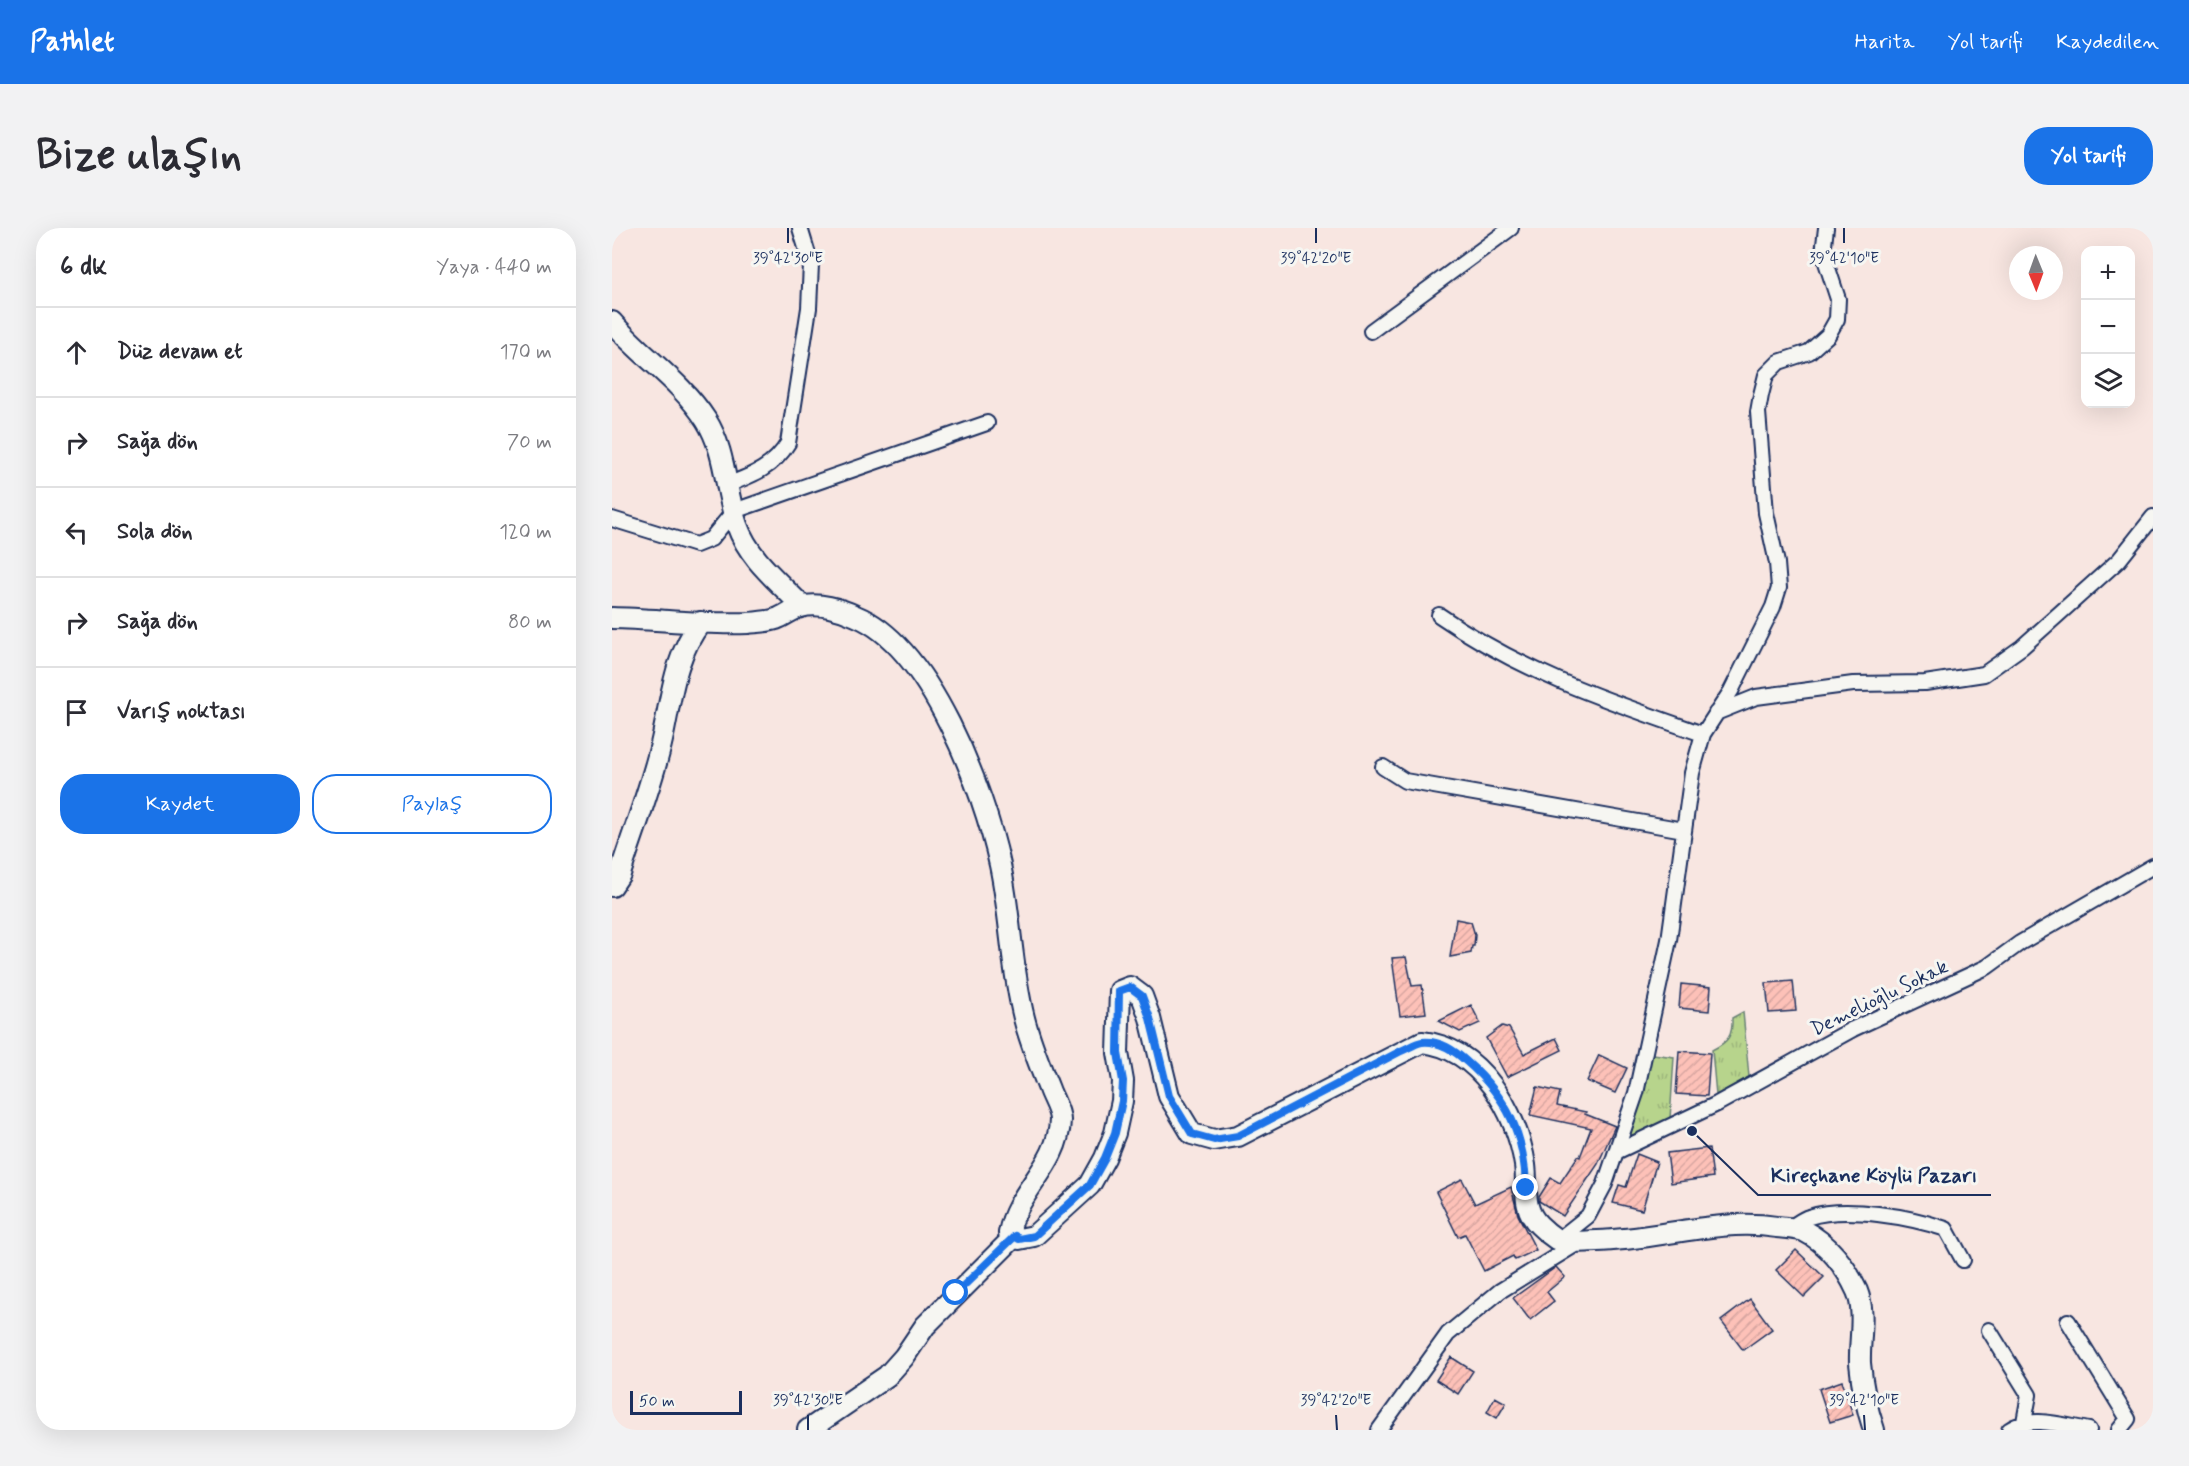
<!DOCTYPE html>
<html lang="tr">
<meta charset="utf-8">
<style>
:root{--surface:#fff;--page:#f2f2f3;--text:#2b2b33;--muted:#7c7c81;--line:#e1e1e2;--accent:#1a73e8}
body{margin:0;font-family:Mynerve,sans-serif;background:var(--page);color:var(--text)}
.controls{position:absolute;right:18px;top:18px;display:grid;overflow:hidden;border-radius:12px;box-shadow:0 6px 24px #0002}
.controls button{width:54px;height:54px;display:grid;place-items:center;padding:0;border:0;border-bottom:2px solid var(--line);background:var(--surface);color:var(--text);font:30px sans-serif}
.compass{position:absolute;left:1397px;top:18px;width:54px;height:54px;border-radius:50%;background:var(--surface);box-shadow:0 6px 24px #0002;rotate:179deg}
.scale{position:absolute;left:18px;bottom:15px;width:112px;box-sizing:border-box;padding-left:6px;border:3px solid #1b2f5e;border-top:0;font-size:16px;line-height:21px;white-space:nowrap;color:#1b2f5e;-webkit-text-stroke:4px #f6f6f2;paint-order:stroke}
.stop{position:absolute;width:18px;height:18px;margin:-14px;border:4px solid #1a73e8;border-radius:50%;background:#fff}
.stop.end{background:#1a73e8;border-color:#fff;box-shadow:0 2px 6px #0008}
.list{margin:0;padding:0;list-style:none}
h2{display:flex;justify-content:space-between;align-items:center;height:78px;margin:0;padding:0 24px;font-size:26px}
h2 small{font-size:20px;font-weight:400;color:var(--muted)}
.list li{display:grid;grid-template-columns:39px 1fr auto;gap:18px;align-items:center;box-sizing:border-box;height:90px;padding:0 24px;border-top:2px solid var(--line)}
.list b{display:block;font-size:22px;white-space:nowrap}
.list em{font-size:20px;font-style:normal;color:var(--muted)}
.actions{display:flex;gap:12px;padding:18px 24px}
.actions a{flex:1;padding:14px 0;border:2px solid var(--accent);border-radius:24px;text-align:center;font-size:21px;color:var(--accent)}
.actions .main{background:var(--accent);color:#fff}
.icon{flex:none;width:33px;height:33px;fill:none;stroke:currentColor;stroke-width:2;stroke-linecap:round;stroke-linejoin:round}
.map{position:relative;flex:none;width:1541px;height:1202px;overflow:hidden;border-radius:24px}
header{display:flex;align-items:center;gap:36px;box-sizing:border-box;height:84px;padding:0 30px;background:var(--accent);color:#fff}
header strong{font-size:28px}
nav{display:flex;gap:33px;margin-inline-start:auto;font-size:21px}
.intro{display:flex;align-items:center;justify-content:space-between;box-sizing:border-box;height:144px;padding:0 36px}
h1{margin:0;font-size:42px}
.button{padding:15px 27px;border-radius:24px;background:var(--accent);color:#fff;font-size:21px;font-weight:700}
main{display:flex;gap:36px;padding:0 36px}
aside{flex:1;background:var(--surface);border-radius:24px;box-shadow:0 6px 24px #0002}
.map>svg:first-child{display:block}
</style>
<header>
<strong>Pathlet</strong>
<nav><a>Harita</a><a>Yol tarifi</a><a>Kaydedilen</a></nav>
</header>
<div class="intro"><h1>Bize ulaşın</h1><a class="button">Yol tarifi</a></div>
<main>
<aside>
<h2>6 dk<small>Yaya · 440 m</small></h2>
<ul class="list">
<li><svg class="icon" aria-label="ahead" viewBox="0 0 24 24"><path d="M12 20V5M6 11l6-6 6 6"/></svg><div><b>Düz devam et</b></div><em>170 m</em></li>
<li><svg class="icon" aria-label="right" viewBox="0 0 24 24"><path d="M7 20v-9h11M14 6l5 5-5 5"/></svg><div><b>Sağa dön</b></div><em>70 m</em></li>
<li><svg class="icon" aria-label="left" viewBox="0 0 24 24"><path d="M17 20v-9H6M10 6l-5 5 5 5"/></svg><div><b>Sola dön</b></div><em>120 m</em></li>
<li><svg class="icon" aria-label="right" viewBox="0 0 24 24"><path d="M7 20v-9h11M14 6l5 5-5 5"/></svg><div><b>Sağa dön</b></div><em>80 m</em></li>
<li><svg class="icon" aria-label="arrive" viewBox="0 0 24 24"><path d="M6 21V4h12l-3 4 3 4H6"/></svg><div><b>Varış noktası</b></div></li>
</ul>
<div class="actions"><a class="main">Kaydet</a><a>Paylaş</a></div>
</aside>
<div class="map">
<svg width="1541" height="1202" viewBox="0 0 1541 1202">
<defs>
<pattern id="grass-tufts" width="24" height="20" patternUnits="userSpaceOnUse" patternTransform="scale(1.5)"><rect width="24" height="20" fill="#b7d48c"/><path d="M3 7l-1-3M5 7V3M7 7l1-3M15 17l-1-3M17 17v-4M19 17l1-3" fill="none" stroke="#9db67b"/></pattern>
<pattern id="building-hatch" width="6" height="6" patternUnits="userSpaceOnUse" patternTransform="scale(1.5)"><rect width="6" height="6" fill="#fdc1b8"/><path d="M-1 1l2-2M0 6l6-6M5 7l2-2" fill="none" stroke="#d8a6a1"/></pattern>
</defs>
<rect width="100%" height="100%" fill="#f8e6e1"/>
<filter id="ink" filterUnits="userSpaceOnUse"><feTurbulence type="fractalNoise" baseFrequency=".0167" numOctaves="2"/><feDisplacementMap in="SourceGraphic" scale="12" xChannelSelector="R" yChannelSelector="G"/><feConvolveMatrix kernelMatrix="1 2 1 2 8 2 1 2 1" color-interpolation-filters="sRGB"/></filter>
<g filter="url(#ink)">
<!-- grass -->
<path fill="url(#grass-tufts)" stroke="#698275" stroke-width="1.5" d="M1131 784 1137 849 1104 867 1100 822C1116 814 1121 808 1120 790Z
M1041 826 1062 829 1058 891 1013 913Z"/>
<!-- building -->
<path fill="url(#building-hatch)" stroke="#1b2f5e" stroke-width="1.5" d="M844 691 859 694 863 707 862 718H860L859 725 838 729Z
M794 729 800 758 810 757 814 785 788 788 780 730Z
M1181 753 1184 783 1157 785 1154 755Z
M1069 756 1099 759 1097 783 1067 780Z
M859 777 868 795 848 804 827 793Z
M890 798 897 800 912 826 944 810 950 822 895 849 874 810Z
M1067 823 1098 825 1095 868 1064 866Z
M987 827 1015 840 1003 865 975 853Z
M925 859 948 864 945 878 974 884 973 886 1003 898 986 936 951 988 927 973V969L939 950 948 955 966 928 968 929 979 900 918 887Z
M1097 920 1101 949 1059 955 1055 925Z
M1025 926 1045 934 1030 982 1001 975 1007 957 1014 959Z
M850 951 863 976 899 959 906 987 924 1022 903 1032 901 1028 872 1043 853 1006 846 1009 824 964Z
M1184 1022 1212 1049 1192 1069 1164 1042Z
M944 1039 953 1049 935 1064 942 1073 918 1092 901 1070Z
M1138 1071 1160 1101 1131 1122 1109 1093Z
M839 1129 861 1143 846 1166 824 1152Z
M1230 1153 1241 1187 1218 1194 1207 1161Z
M883 1169 894 1175 885 1190 875 1184Z"/>
<g fill="none" stroke-linecap="round" stroke-linejoin="round">
<defs>
<path id="street" d="M759 103 899 0
M115 257C141 247 162 239 176 215L197 80 199 36 188 0
M0 291 84 317 99 311 122 283 375 195
M827 387C911 445 996 473 1091 506
M1104 485 1144 469 1241 456 1313 455 1372 446 1410 419 1507 332 1541 289
M771 539 793 553 1072 602
M1004 924 1105 876 1241 801 1375 739 1408 715 1541 638
M1177 1000C1183 997 1190 991 1197 989 1233 977 1299 989 1334 1001L1351 1032
M946 1012 976 988 993 956 1024 865 1057 712 1080 545 1091 506 1119 463 1161 379 1167 360 1165 335 1154 285 1146 184 1149 167 1154 147 1167 134 1197 124 1216 107 1225 91 1226 71 1211 25 1214 0
M1456 1093 1516 1191 1507 1202
M1377 1102 1417 1167 1412 1194
M767 1202 836 1106 888 1063 966 1015
M1397 1202C1419 1186 1452 1198 1477 1202"/>
<path id="secondary" d="M0 94C30 129 69 153 94 192 114 223 113 263 125 297 137 331 166 353 190 378
M0 390C45 391 91 397 136 395 145 394 156 394 164 391 173 388 180 381 189 379 206 374 229 381 244 388 318 418 372 563 388 637 399 688 399 739 412 790 418 814 428 838 437 861 440 870 448 882 448 892 447 937 405 962 397 1005L407 1011 422 1008 478 957 493 930 503 905 510 873 511 853 506 825 508 763 518 759 530 768 538 790 557 868 580 906 602 912 626 908 810 814C868 820 905 884 913 937 916 959 909 979 927 997 932 1002 938 1007 944 1011 954 1016 973 1013 985 1013 1045 1012 1104 990 1165 999 1173 1000 1184 1000 1192 1003 1216 1015 1234 1039 1245 1063 1254 1085 1247 1112 1248 1135 1250 1158 1255 1181 1262 1202
M0 658 8 646C22 601 40 557 50 512 59 472 62 428 89 394
M196 1202 275 1148 292 1129 313 1098 403 1008"/>
</defs>
<!-- street casing -->
<use href="#street" stroke="#1b2f5e" stroke-width="18"/>
<!-- secondary casing -->
<use href="#secondary" stroke="#1b2f5e" stroke-width="24"/>
<!-- street -->
<use href="#street" stroke="#f6f6f2" stroke-width="14"/>
<!-- secondary -->
<use href="#secondary" stroke="#f6f6f2" stroke-width="20"/>
</g>
</g>
<g fill="none" stroke-linecap="round" stroke-linejoin="round" filter="url(#ink)">
<!-- route -->
<path stroke="#1a73e8" stroke-width="8" d="M344 1065 403 1008 407 1011 422 1008 478 957 493 930 503 905 510 873 511 853 506 825 507 763 518 759 530 768 538 790 557 868 580 906 602 912 626 908 789 823C796 820 804 815 810 814 828 812 843 823 855 834 895 869 913 907 914 960"/>
</g>
<!-- ticks -->
<path fill="none" stroke="#1b2f5e" stroke-width="2" d="M176 0V15M704 0V15M1232 0V15M196 1187V1202M724 1187 725 1202M1252 1187 1253 1202"/>
<g text-anchor="middle" stroke-width="6" stroke-linejoin="round" paint-order="stroke">
<!-- street labels -->
<g font-size="20" fill="#1b2f5e" stroke="#f6f6f2">
<text transform="translate(1267 769) rotate(-26)" y="7">Demelioğlu Sokak</text>
</g>
</g>
<g font-size="15" text-anchor="middle" fill="#1b2f5e" stroke="#f6f6f2" stroke-width="6" stroke-linejoin="round" paint-order="stroke">
<text x="176" y="35">39°42'30"E</text>
<text x="704" y="35">39°42'20"E</text>
<text x="1232" y="35">39°42'10"E</text>
<text x="196" y="1177">39°42'30"E</text>
<text x="724" y="1177">39°42'20"E</text>
<text x="1252" y="1177">39°42'10"E</text>
</g>
<!-- callouts -->
<path fill="none" stroke="#1b2f5e" stroke-width="2" d="M1080 903L1146 967H1379"/>
<circle fill="#1b2f5e" stroke="#f6f6f2" stroke-width="2" cx="1080" cy="903" r="6"/>
<g font-size="21" text-anchor="middle" font-weight="bold" fill="#1b2f5e" stroke="#f6f6f2" stroke-width="6" stroke-linejoin="round" paint-order="stroke">
<text x="1262" y="954">Kireçhane Köylü Pazarı</text>
</g>
</svg>
<div class="controls">
<button>+</button>
<button>−</button>
<button><svg class="icon" aria-label="layers" viewBox="0 0 24 24"><path d="M12 4l9 5-9 5-9-5zM3 14l9 5 9-5"/></svg></button>
</div>
<svg class="compass" viewBox="-18 -18 36 36"><path d="M0-13l5 13h-10z" fill="#e53935"/><path d="M0 13l5-13h-10z" fill="#7c7c81"/></svg>
<div class="scale">50 m</div>
<div class="stop" style="left:344px;top:1065px"></div>
<div class="stop end" style="left:914px;top:960px"></div>
</div>
</main>
